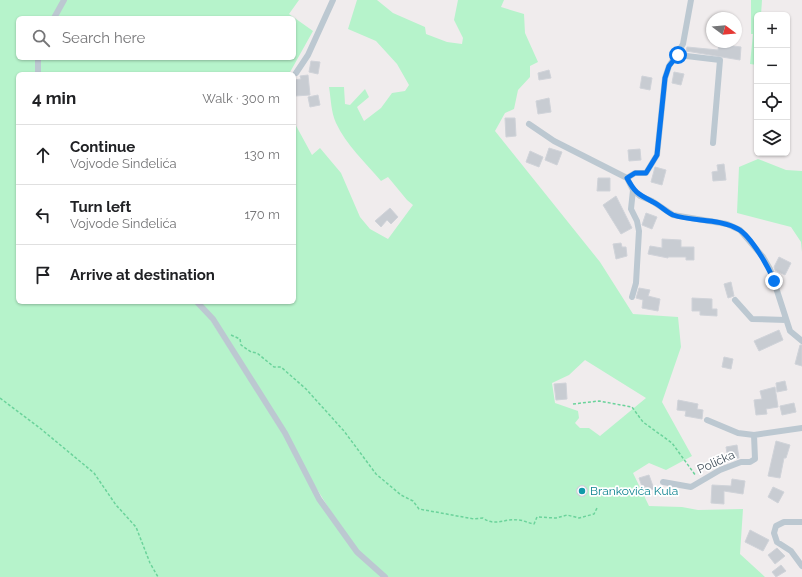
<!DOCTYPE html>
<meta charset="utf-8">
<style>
:root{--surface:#fff;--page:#f6f6f6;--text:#202124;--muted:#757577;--line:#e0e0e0}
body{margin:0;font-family:Raleway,sans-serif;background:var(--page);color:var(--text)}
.controls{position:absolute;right:12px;top:12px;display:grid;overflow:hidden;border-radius:6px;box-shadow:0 1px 3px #0004}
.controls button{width:36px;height:36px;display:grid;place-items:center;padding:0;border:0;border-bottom:1px solid var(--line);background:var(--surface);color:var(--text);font:20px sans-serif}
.compass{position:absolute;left:706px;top:12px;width:36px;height:36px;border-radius:50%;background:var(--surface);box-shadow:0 1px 3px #0004;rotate:106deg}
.stop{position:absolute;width:12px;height:12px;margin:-9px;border:3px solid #0877ee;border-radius:50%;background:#fff}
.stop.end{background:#0877ee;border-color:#fff;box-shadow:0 1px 4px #0008}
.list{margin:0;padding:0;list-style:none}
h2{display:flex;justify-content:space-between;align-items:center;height:52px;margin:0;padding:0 16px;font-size:17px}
h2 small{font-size:13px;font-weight:400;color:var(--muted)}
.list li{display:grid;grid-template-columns:26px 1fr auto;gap:12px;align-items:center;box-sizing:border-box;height:60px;padding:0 16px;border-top:1px solid var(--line)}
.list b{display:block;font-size:15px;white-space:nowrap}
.list p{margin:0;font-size:13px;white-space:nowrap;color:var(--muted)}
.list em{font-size:13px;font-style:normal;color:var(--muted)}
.icon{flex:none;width:22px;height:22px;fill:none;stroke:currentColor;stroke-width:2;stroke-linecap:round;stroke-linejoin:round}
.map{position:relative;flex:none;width:802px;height:577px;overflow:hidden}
.search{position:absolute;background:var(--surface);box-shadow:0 1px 3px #0004;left:16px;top:16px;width:280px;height:44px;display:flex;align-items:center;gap:10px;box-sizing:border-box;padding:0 14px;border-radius:6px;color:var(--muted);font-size:15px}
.panel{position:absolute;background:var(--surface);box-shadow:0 1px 3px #0004;left:16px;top:72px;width:280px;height:232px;border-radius:6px}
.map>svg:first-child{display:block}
</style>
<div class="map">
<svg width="802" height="577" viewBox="0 0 802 577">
<rect width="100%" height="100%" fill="#f0eced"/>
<!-- green -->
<path fill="#b6f3cb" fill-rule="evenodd" d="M0 0H62L52 18H18V58H37V74H18V302H196L212 320 356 552 383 577H0Z
M65 0H299L289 14 313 31 289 74H39V58H294V18H55Z
M357 0H377L393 13 425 27 426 34 447 42 462 44 463 38 454 20 458 0H504L501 7 524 14 525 33 538 62 530 66V77L518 90 514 109 505 113 495 131 600 262 633 314 678 317 681 347 662 402 692 456 666 470 649 463 633 473 649 506 682 507 698 510 743 509 740 554 765 577H386L357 551 320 498 305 468 199 302H294V122L312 155 320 148 341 173 360 217 370 229 388 239 413 205 407 200 388 177 381 181C366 163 346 145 336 123 331 112 331 99 329 87H344L345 104 350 105 365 89 369 97 357 107 364 121 381 108 392 93 405 91 409 85 397 64 376 41 348 29ZM585 360 646 398 600 436 589 428H580L575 423 579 418 578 411 555 403 552 383 569 375Z
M751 0H762L761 15H757V65L750 64 753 34H751Z
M758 159 786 170 802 171V252L801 242 791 227 737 213 739 167Z"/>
<!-- building -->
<path fill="#c8ccd2" stroke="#d0d3d9" d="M719 44 741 47 740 60 686 51 687 47 718 50Z
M311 61 320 62 318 74 309 72Z
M549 70 551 78 539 80 538 73Z
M674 72 684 74 681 85 672 83Z
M308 75 310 95 295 96 294 80 301 79 300 76Z
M642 76 652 78 650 90 640 88Z
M318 95 320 105 310 107 308 97Z
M549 98 551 112 538 114 536 101Z
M505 118H515L516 136 506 137Z
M549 148 562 152 557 165 545 160Z
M640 149 641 160 629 161 628 150Z
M530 151 543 157 539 167 526 162Z
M724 164 726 180 713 181 712 172 718 171 717 165Z
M655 167 666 170 662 185 651 182Z
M598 178H610V191H597Z
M616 196 632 228 621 234 603 205Z
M390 208 398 217 391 224 387 220 381 227 375 221Z
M646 213 657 217 652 229 642 225Z
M662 239 681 240V247H694V260H686V257H668V258L648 254 650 246 662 248Z
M621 243 622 247H626L627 256 616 259 613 244Z
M779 257 791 263 785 275 775 270 774 267Z
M731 282 734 296 728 298 724 284Z
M639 288 650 290 648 296 660 299 658 311 642 308 643 300 636 298Z
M692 298 712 299V309H717V316L700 315V311H692Z
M779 330 783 340 759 351 754 341Z
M800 345H802V366L795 364Z
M724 357 733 359 731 369 722 367Z
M785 381 787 390 777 392 776 383Z
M566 383 567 399 556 400 554 384Z
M775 387 778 407 766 409 767 414 756 415 754 400 762 399 760 391Z
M678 400 698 404 697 409 703 410 702 419 685 416 686 411 677 410Z
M794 403 796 412 782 415 780 406Z
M776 441 790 445 786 458H784L780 478 768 476Z
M737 445 739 458 728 459 726 447Z
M649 475 654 489 644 492 639 478Z
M732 479 745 481 743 494 724 491V504L711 503 712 485 731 486Z
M576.5 491a5.5 5.5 0 1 1 11 0a5.5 5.5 0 1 1-11 0Z
M773 487 784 492 778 503 768 497Z
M750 530 769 540 763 551 745 542Z
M777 548 785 556 775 564 768 555Z
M781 565 786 571 776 577 772 572Z"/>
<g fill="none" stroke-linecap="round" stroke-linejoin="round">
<!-- path -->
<path stroke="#6bd39b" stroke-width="1.5" stroke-dasharray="3 2" stroke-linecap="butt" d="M231 335 240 339 241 345 251 352 257 353 274 367H281L306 389 344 431 376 474 401 495 413 501 419 509 474 519 483 518C495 527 505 518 518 520 523 520 528 523 534 524L537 517 556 518 567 515 579 518 594 514 597 508
M0 398 41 429 94 473 116 505 136 527 150 563 158 577
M573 404 599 401 632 407 643 422 672 443 696 476"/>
<!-- minor -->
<path stroke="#bcc8d1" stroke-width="6" d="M54 18 64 0
M678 55 720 60 713 143
M296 73 308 55 333 0
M38 74V58
M529 124 554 141 627 178 633 190 640 196 652 201 673 215 727 224 740 230 763 257 770 269 790 331 802 341
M627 178 635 173H646L657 155 665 78 669 66 683 44 691 0
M632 297 636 283 639 231 637 221 631 209 633 190
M735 300 752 319 786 320
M197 302 213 319 285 433 319 499 357 552 385 577
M707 420 738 433 754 435 802 428
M663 482 691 487 720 470 741 462H750L755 459 754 435
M802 522H784L776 526 774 533 777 542 791 551 802 566"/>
</g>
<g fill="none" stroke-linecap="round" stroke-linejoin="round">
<!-- route -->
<path stroke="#0877ee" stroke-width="5" d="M678 55 669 66 665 78 657 155 646 173H635L627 178C635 193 638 194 653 202 660 205 666 212 673 215 694 222 718 218 738 229 751 236 769 268 774 281"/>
</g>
<!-- markers -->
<circle fill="#0f9aa8" stroke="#fff" stroke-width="1.5" cx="582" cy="491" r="4"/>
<g text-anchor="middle" stroke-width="3.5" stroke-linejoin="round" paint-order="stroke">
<!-- street labels -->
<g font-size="12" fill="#43515c" stroke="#fff">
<text transform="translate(716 462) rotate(-24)" y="4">Polička</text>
</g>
<!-- culture labels -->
<g font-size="12" fill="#0d838f" stroke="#fff" text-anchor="start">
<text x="590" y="495">Brankovića Kula</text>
</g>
</g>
</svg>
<div class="controls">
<button>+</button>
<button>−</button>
<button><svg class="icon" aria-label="locate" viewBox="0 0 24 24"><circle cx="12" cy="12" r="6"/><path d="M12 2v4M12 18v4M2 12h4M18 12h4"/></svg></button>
<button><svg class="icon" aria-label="layers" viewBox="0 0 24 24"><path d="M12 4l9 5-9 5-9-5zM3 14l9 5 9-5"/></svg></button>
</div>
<svg class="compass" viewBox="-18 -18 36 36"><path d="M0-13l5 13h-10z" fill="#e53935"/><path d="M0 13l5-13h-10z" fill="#757577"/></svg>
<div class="stop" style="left:678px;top:55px"></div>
<div class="stop end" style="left:774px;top:281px"></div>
<div class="search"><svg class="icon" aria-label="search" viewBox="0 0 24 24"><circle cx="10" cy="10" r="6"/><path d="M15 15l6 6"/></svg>Search here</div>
<section class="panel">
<h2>4 min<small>Walk · 300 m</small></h2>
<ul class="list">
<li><svg class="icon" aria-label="ahead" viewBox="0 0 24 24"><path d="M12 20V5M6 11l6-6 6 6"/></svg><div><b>Continue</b><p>Vojvode Sinđelića</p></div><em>130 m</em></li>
<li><svg class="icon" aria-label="left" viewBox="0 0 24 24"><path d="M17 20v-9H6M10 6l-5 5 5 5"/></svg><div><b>Turn left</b><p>Vojvode Sinđelića</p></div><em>170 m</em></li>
<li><svg class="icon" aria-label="arrive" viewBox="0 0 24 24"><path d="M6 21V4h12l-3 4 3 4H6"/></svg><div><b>Arrive at destination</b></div></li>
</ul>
</section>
</div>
